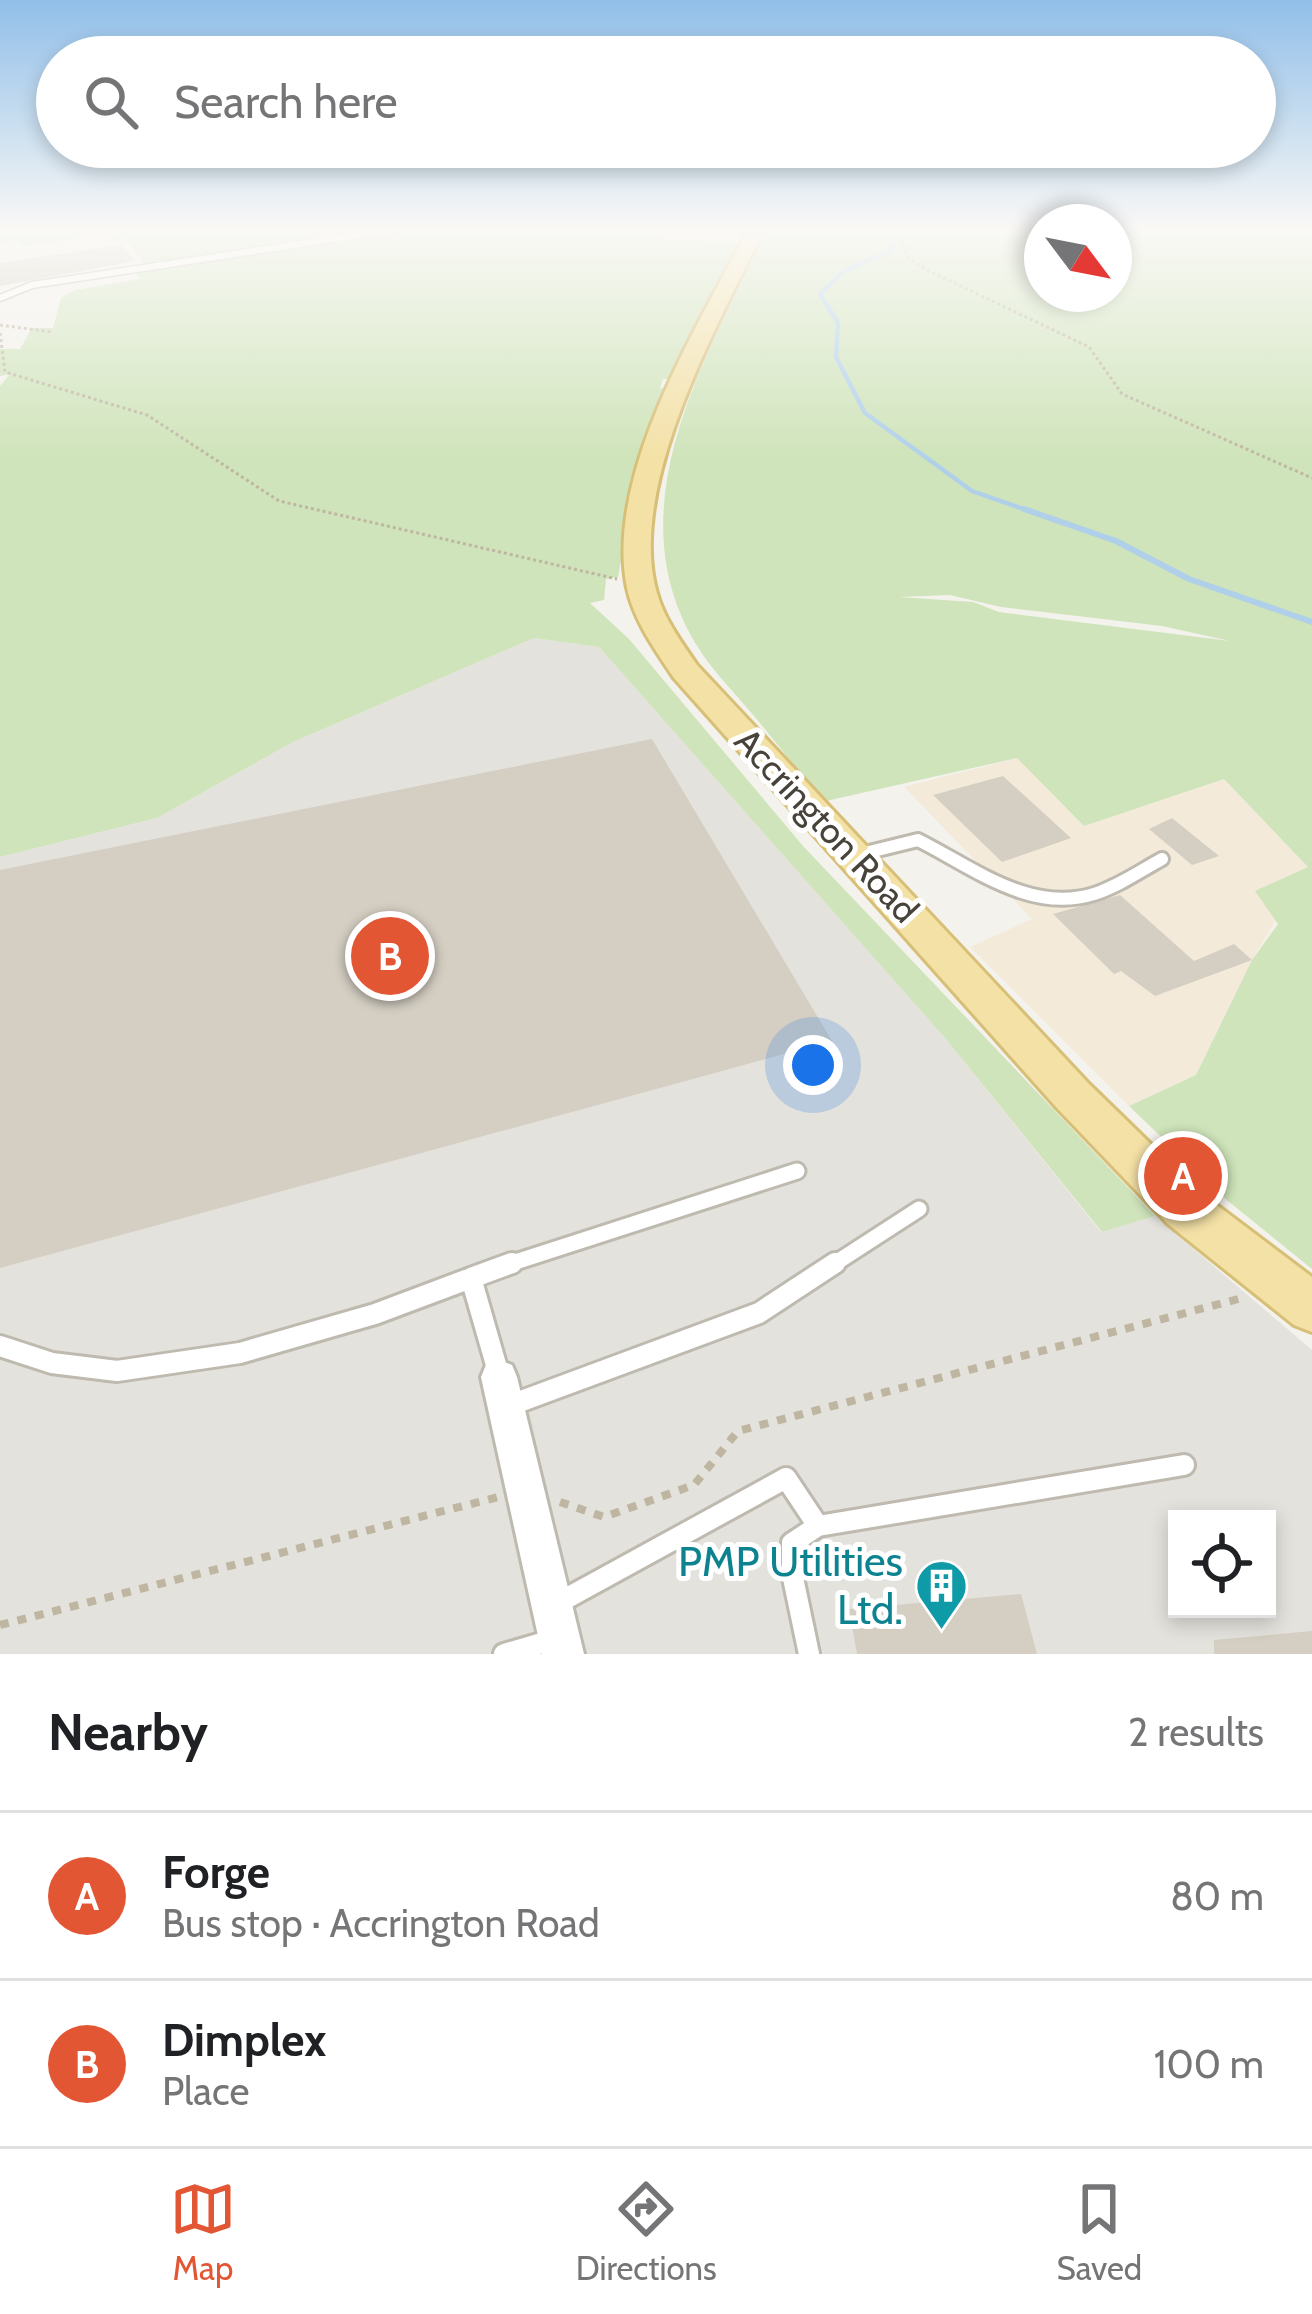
<!DOCTYPE html>
<meta charset="utf-8">
<style>
:root{--surface:#fff;--page:#f2f2f2;--text:#202124;--muted:#757577;--line:#e0e0e0;--accent:#e35634}
body{margin:0;font-family:Cabin,sans-serif;background:var(--page);color:var(--text)}
.controls{position:absolute;right:36px;bottom:36px;display:grid;overflow:hidden;border-radius:0px;box-shadow:0 6px 18px #0003}
.controls button{width:108px;height:108px;display:grid;place-items:center;padding:0;border:0;border-bottom:3px solid var(--line);background:var(--surface);color:var(--text);font:60px sans-serif}
.compass{position:absolute;left:1024px;top:204px;width:108px;height:108px;border-radius:50%;background:var(--surface);box-shadow:0 6px 18px #0003;rotate:122deg}
.you{position:absolute;left:813px;top:1065px;width:42px;height:42px;margin:-30px;border:9px solid #fff;border-radius:50%;background:#1a73e8;box-shadow:0 0 0 18px #1a73e833}
.badge{display:grid;place-items:center;width:78px;height:78px;border-radius:50%;background:var(--accent);color:#fff;font-size:39px;font-weight:700}
.pin{position:absolute;translate:-50% -50%;border:6px solid #fff;box-shadow:0 3px 12px #0006}
.list{margin:0;padding:0;list-style:none}
h2{display:flex;justify-content:space-between;align-items:center;height:156px;margin:0;padding:0 48px;font-size:51px}
h2 small{font-size:39px;font-weight:400;color:var(--muted)}
.list li{display:grid;grid-template-columns:78px 1fr auto;gap:36px;align-items:center;box-sizing:border-box;height:168px;padding:0 48px;border-top:3px solid var(--line)}
.list b{display:block;font-size:45px;white-space:nowrap}
.list p{margin:0;font-size:39px;white-space:nowrap;color:var(--muted)}
.list em{font-size:39px;font-style:normal;color:var(--muted)}
.icon{flex:none;width:66px;height:66px;fill:none;stroke:currentColor;stroke-width:2;stroke-linecap:round;stroke-linejoin:round}
.map{position:relative;flex:none;width:1312px;height:1654px;overflow:hidden}
.search{position:absolute;background:var(--surface);box-shadow:0 6px 18px #0003;left:36px;right:36px;top:36px;height:132px;display:flex;align-items:center;gap:30px;box-sizing:border-box;padding:0 42px;border-radius:66px;color:var(--muted);font-size:45px}
.sheet{height:492px;background:var(--surface)}
nav{display:flex;justify-content:space-around;align-items:center;box-sizing:border-box;height:168px;border-top:3px solid var(--line);background:var(--surface);font-size:33px;color:var(--muted)}
nav a{display:grid;justify-items:center;gap:6px}
nav .on{color:var(--accent)}
.map>svg:first-child{display:block}
</style>
<div class="map">
<svg width="1312" height="1654" viewBox="0 0 1312 1654">
<rect width="100%" height="100%" fill="#f4f2ec"/>
<!-- commercial -->
<path fill="#f3eada" d="M1017 758 1084 826 1224 779 1308 867 1252 960 1196 1075 1129 1106 970 947 1032 919 904 787Z"/>
<!-- industrial -->
<path fill="#e4e2dd" fill-rule="evenodd" d="M534 638 599 647 945 1038 1101 1232 1155 1216 1312 1350V1654H0V857L157 818 293 742ZM1177 1519H1267V1609H1177Z"/>
<!-- green -->
<path fill="#cfe4ba" fill-rule="evenodd" d="M0 228H383L384 230 146 265 126 239 111 241 106 235 23 246 18 241 0 243Z
M413 228H659L653 237 741 243 682 348 672 379H663L660 388 668 389 639 461 618 577 606 579 604 600 590 603 629 639 803 846 1155 1216 1102 1232 945 1038 599 647 534 638 293 742 157 818 0 857V386L10 374 0 376V349H20L32 328H53L61 298 75 290 140 279 136 274 151 269Z
M769 228H1042V294H1114V228H1312V1269L1228 1201 1129 1106 1196 1075 1252 960 1278 924 1255 891 1308 867 1224 779 1084 826 1017 758 826 801C800 775 778 744 754 716 737 695 716 675 701 652 609 512 706 357 769 228ZM950 595 1001 607 1162 626 1230 641 999 612 973 602 899 597Z"/>
<g fill="none" stroke-linecap="round" stroke-linejoin="round">
<!-- stream-far1 -->
<path stroke="#b0d0ea" stroke-width="4.5" d="M893 228 892 250 844 271 820 294 838 323 836 357 865 413 972 491 1032 512"/>
<!-- stream -->
<path stroke="#b0d0ea" stroke-width="6" d="M1024 509 1116 541 1189 579 1312 622"/>
</g>
<!-- building -->
<path fill="#d5cfc3" d="M121 245 136 261 0 286V263Z
M652 739 832 1041 0 1268V870Z
M1003 776 1071 838 1002 862 933 795Z
M1172 818 1219 856 1192 865 1149 829Z
M1120 895 1194 961 1234 944 1252 960 1155 996 1121 971 1114 974 1053 914Z
M1021 1594 1037 1654H857L849 1609Z
M1312 1631V1654H1214V1640Z"/>
<g fill="none" stroke-linecap="round" stroke-linejoin="round">
<defs>
<path id="lane-far3" d="M0 298 32 285 405 228"/>
<path id="lane-far2" d="M857 855 918 840C972 867 1030 914 1094 894 1119 886 1140 871 1162 859"/>
<path id="lane-far1" d="M503 1266 797 1171
M831 1266 919 1209"/>
<path id="lane" d="M471 1278 512 1263
M0 1346 52 1363 117 1371 240 1353 375 1314 471 1278 499 1375
M508 1406 759 1313 835 1263
M558 1603 786 1478 818 1526
M504 1654 552 1640
M809 1654 792 1573V1543L818 1526 1184 1465"/>
<path id="street" d="M499 1360 512 1365 517 1377 584 1654H542L481 1377 486 1365Z"/>
<path id="primary" d="M749 228H765C719 322 626 487 657 593 664 619 682 643 697 665L1089 1084 1202 1194 1312 1277V1332L1294 1325 1168 1224 1057 1108 674 678C656 651 634 621 627 588 604 475 698 325 749 228Z"/>
</defs>
<!-- lane-far3 casing -->
<use href="#lane-far3" stroke="#bfbaaf" stroke-width="9"/>
<!-- lane-far2 casing -->
<use href="#lane-far2" stroke="#bfbaaf" stroke-width="18"/>
<!-- lane-far1 casing -->
<use href="#lane-far1" stroke="#bfbaaf" stroke-width="21"/>
<!-- lane casing -->
<use href="#lane" stroke="#bfbaaf" stroke-width="26"/>
<!-- street casing -->
<use href="#street" stroke="#bfbaaf" stroke-width="6"/>
<!-- primary casing -->
<use href="#primary" stroke="#d8bf77" stroke-width="6"/>
<!-- path-far1 -->
<path stroke="#bfb6a2" stroke-width="3" stroke-dasharray="3 3" stroke-linecap="butt" d="M897 228 908 257 927 270 1089 347 1122 394 1312 478
M0 325 52 332
M0 333 5 372 147 415 279 501 617 579"/>
<!-- path -->
<path stroke="#bfb6a2" stroke-width="8" stroke-dasharray="9 9" stroke-linecap="butt" d="M560 1502 604 1517 694 1485 738 1431 1242 1298
M0 1625 498 1497"/>
<!-- lane-far3 -->
<use href="#lane-far3" stroke="#fff" stroke-width="6"/>
<!-- lane-far2 -->
<use href="#lane-far2" stroke="#fff" stroke-width="12"/>
<!-- lane-far1 -->
<use href="#lane-far1" stroke="#fff" stroke-width="15"/>
<!-- lane -->
<use href="#lane" stroke="#fff" stroke-width="20"/>
<!-- street -->
<use href="#street" fill="#fff" fill-rule="evenodd"/>
<!-- primary -->
<use href="#primary" fill="#f4e1a6" fill-rule="evenodd"/>
</g>
<!-- sky -->
<linearGradient id="sky" x2="0" y2="1"><stop stop-color="#91bfe9"/><stop offset="0.5" stop-color="#faf9f6"/><stop offset="1" stop-color="#faf9f6" stop-opacity="0"/></linearGradient>
<rect width="1312" height="460" fill="url(#sky)"/>
<!-- icons -->
<defs>
<symbol id="building-pin" viewBox="-11 -11 22 30"><path d="M0 17L-7.5 6A9.5 9.5 0 1 1 7.5 6Z" fill="#0f9aa8" stroke="#fff"/><path d="M-4-6H4V6H1V3H-1V6H-4ZM-2.5-4.3h1.7v1.8h-1.7ZM.8-4.3h1.7v1.8H.8ZM-2.5-1h1.7V.8h-1.7ZM.8-1h1.7V.8H.8Z" fill="#fff"/></symbol>
</defs>
<g fill-rule="evenodd">
<use href="#building-pin" x="912" y="1556" width="59" height="81"/>
</g>
<g text-anchor="middle" stroke-width="10" stroke-linejoin="round" paint-order="stroke">
<!-- street labels -->
<g font-size="36" fill="#48433a" stroke="#fff">
<text transform="translate(827 825) rotate(47)" y="13">Accrington Road</text>
</g>
<!-- near-culture labels -->
<g font-size="42" fill="#0d838f" stroke="#fff" text-anchor="end">
<text x="903" y="1576">PMP Utilities<tspan x="903" dy="48">Ltd.</tspan></text>
</g>
</g>
</svg>
<div class="controls">
<button><svg class="icon" aria-label="locate" viewBox="0 0 24 24"><circle cx="12" cy="12" r="6"/><path d="M12 2v4M12 18v4M2 12h4M18 12h4"/></svg></button>
</div>
<svg class="compass" viewBox="-18 -18 36 36"><path d="M0-13l5 13h-10z" fill="#e53935"/><path d="M0 13l5-13h-10z" fill="#757577"/></svg>
<div class="you"></div>
<div class="pin badge" style="left:1183px;top:1176px">A</div>
<div class="pin badge" style="left:390px;top:956px">B</div>
<div class="search"><svg class="icon" aria-label="search" viewBox="0 0 24 24"><circle cx="10" cy="10" r="6"/><path d="M15 15l6 6"/></svg>Search here</div>
</div>
<section class="sheet">
<h2>Nearby<small>2 results</small></h2>
<ul class="list">
<li><span class="badge">A</span><div><b>Forge</b><p>Bus stop · Accrington Road</p></div><em>80 m</em></li>
<li><span class="badge">B</span><div><b>Dimplex</b><p>Place</p></div><em>100 m</em></li>
</ul>
</section>
<nav>
<a class="on"><svg class="icon" aria-label="map" viewBox="0 0 24 24"><path d="M3 6l6-2 6 2 6-2v14l-6 2-6-2-6 2zM9 4v14M15 6v14"/></svg>Map</a>
<a><svg class="icon" aria-label="directions" viewBox="0 0 24 24"><path d="M12 3l9 9-9 9-9-9zM9 14v-3h6M13 9l2 2-2 2"/></svg>Directions</a>
<a><svg class="icon" aria-label="saved" viewBox="0 0 24 24"><path d="M7 4h10v16l-5-4-5 4z"/></svg>Saved</a>
</nav>
